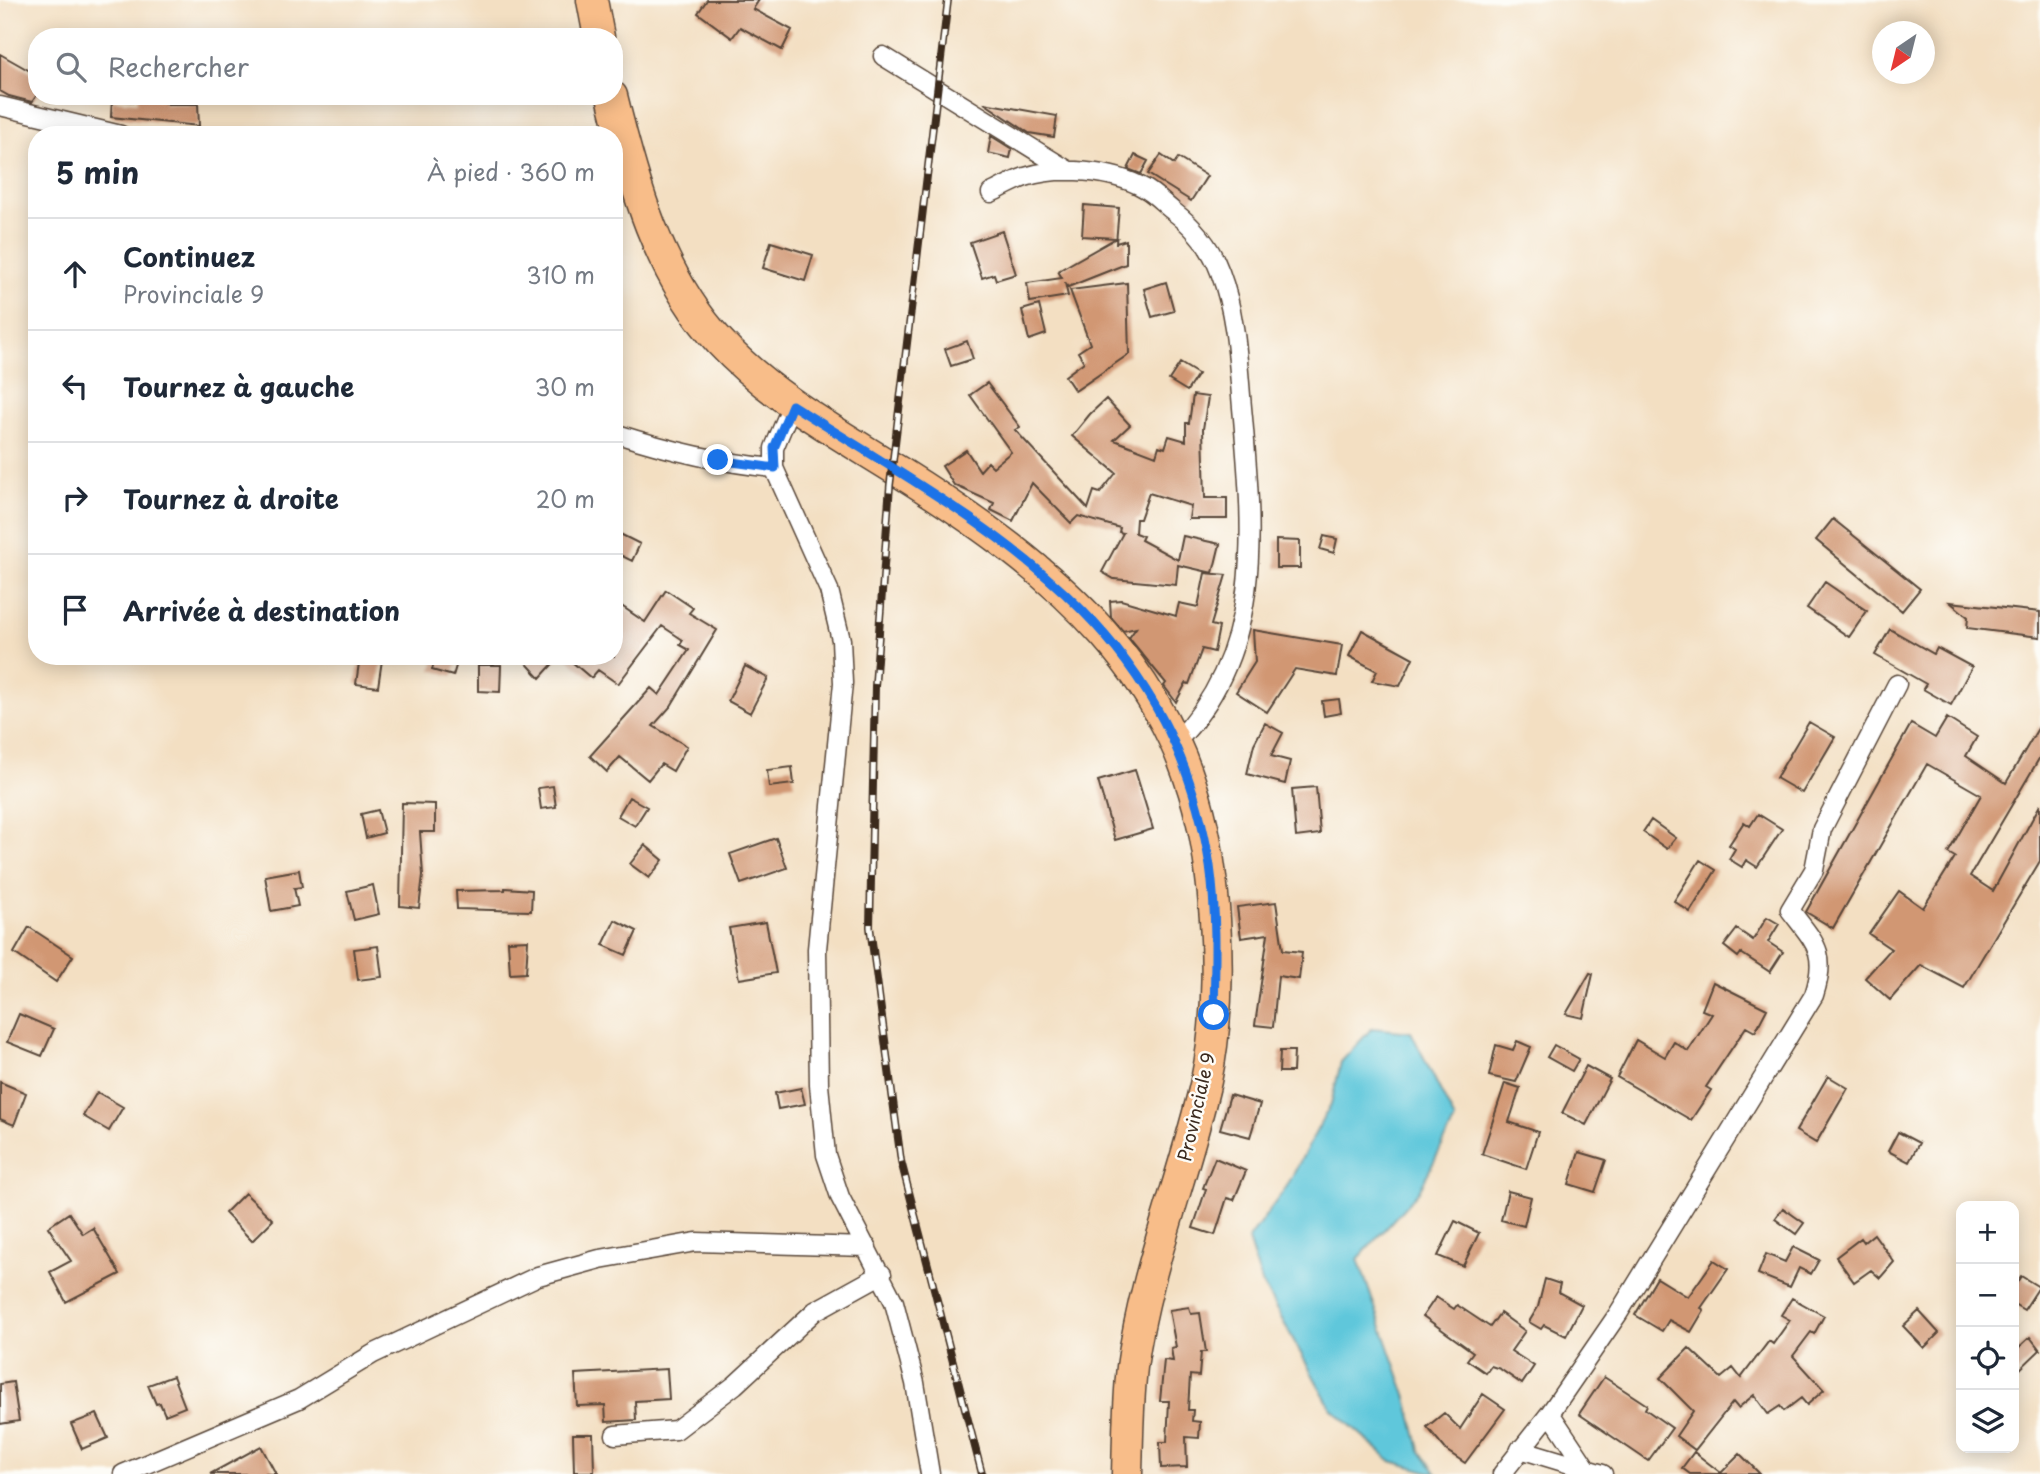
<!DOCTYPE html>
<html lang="fr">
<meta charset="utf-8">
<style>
:root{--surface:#fff;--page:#f6f6f7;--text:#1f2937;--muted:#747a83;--line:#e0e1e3}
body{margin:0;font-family:"Playpen Sans",sans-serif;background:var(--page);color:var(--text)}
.controls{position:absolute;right:21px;bottom:21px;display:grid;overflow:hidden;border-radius:14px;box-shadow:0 4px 18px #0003}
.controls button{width:63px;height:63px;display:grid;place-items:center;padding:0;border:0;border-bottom:2px solid var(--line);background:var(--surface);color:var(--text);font:35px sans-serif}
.compass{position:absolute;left:1872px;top:21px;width:63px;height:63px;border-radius:50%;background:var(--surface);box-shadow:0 4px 18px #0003;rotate:215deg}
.stop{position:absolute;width:21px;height:21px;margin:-16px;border:5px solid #1a73e8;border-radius:50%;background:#fff}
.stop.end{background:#1a73e8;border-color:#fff;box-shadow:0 2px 7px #0008}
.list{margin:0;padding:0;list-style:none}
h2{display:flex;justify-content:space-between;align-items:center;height:91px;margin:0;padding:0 28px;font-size:30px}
h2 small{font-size:23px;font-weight:400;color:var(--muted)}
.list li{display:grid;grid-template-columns:46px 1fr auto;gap:21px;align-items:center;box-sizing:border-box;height:112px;padding:0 28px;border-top:2px solid var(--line)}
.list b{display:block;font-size:26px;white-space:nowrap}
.list p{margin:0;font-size:23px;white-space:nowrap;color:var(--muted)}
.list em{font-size:23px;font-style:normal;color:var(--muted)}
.icon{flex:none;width:38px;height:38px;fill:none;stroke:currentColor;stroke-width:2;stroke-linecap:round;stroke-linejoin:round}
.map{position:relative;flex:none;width:2040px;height:1474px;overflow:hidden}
.search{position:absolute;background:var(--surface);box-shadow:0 4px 18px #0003;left:28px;top:28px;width:595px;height:77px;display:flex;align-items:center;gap:18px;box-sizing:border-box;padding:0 24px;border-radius:28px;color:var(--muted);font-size:26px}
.panel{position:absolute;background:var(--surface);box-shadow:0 4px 18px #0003;left:28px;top:126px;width:595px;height:539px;border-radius:28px}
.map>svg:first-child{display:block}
</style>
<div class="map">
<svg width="2040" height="1474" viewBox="0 0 2040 1474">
<rect width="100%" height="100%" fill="#fdfcf7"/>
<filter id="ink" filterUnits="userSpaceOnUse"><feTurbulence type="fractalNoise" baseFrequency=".0143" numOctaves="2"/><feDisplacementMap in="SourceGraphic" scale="14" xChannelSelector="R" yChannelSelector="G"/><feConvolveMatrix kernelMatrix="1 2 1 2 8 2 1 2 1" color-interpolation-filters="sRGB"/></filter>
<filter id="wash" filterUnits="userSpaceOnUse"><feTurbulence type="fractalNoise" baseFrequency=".00686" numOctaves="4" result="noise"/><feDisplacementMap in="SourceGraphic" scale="28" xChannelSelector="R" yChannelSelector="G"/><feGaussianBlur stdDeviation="1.57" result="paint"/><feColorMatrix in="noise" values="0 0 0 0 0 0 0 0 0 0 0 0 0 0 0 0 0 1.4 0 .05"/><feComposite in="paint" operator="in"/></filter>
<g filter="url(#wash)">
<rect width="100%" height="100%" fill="#f3dfc2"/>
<!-- water -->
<path fill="#5ec7db" stroke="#4c787c" stroke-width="2" d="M1372 1028 1411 1032 1455 1120 1419 1191 1358 1259 1407 1398 1420 1450 1437 1474 1391 1461 1331 1408 1262 1283 1248 1240 1287 1186 1331 1104 1341 1062Z"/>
<g id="blocks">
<!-- building -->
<path fill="#d19773" d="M707 0H759L753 9 792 30 782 50 740 27 732 38 698 13Z
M0 54 37 75V95L32 102 9 96 0 91Z
M138 96 166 98 165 104H198L199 126 111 117 112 100 137 102Z
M984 103 1057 116 1054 137 1029 133Z
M991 136 1012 149 1010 158 988 153Z
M1135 155 1148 161 1141 174 1128 169Z
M1161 155 1174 164 1178 158 1207 176 1191 201 1148 174Z
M1084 205 1119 208 1116 243 1126 240V264L1068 287 1065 283 1068 296 1030 302 1027 283 1062 278 1058 271 1116 238 1082 236Z
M1002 231 1016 274 996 280 994 274 982 278 970 242Z
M771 242 813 255 805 281 763 268Z
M1166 282 1174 311 1152 317 1144 289Z
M1127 283 1129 354 1075 391 1065 376 1084 362 1078 352 1090 344 1070 290Z
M1039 305 1046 334 1029 340 1022 310Z
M967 341 973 359 951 366 945 349Z
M1180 363 1198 374 1187 391 1169 380Z
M987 383 1020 427 1015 430 1088 509 1094 491 1100 493 1116 473 1072 436 1090 414 1106 399 1130 425 1114 440 1156 456 1159 446 1165 448 1169 436 1186 441V423H1189L1193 395 1208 397 1203 429 1205 498H1227V519H1189L1191 506 1149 493 1140 519H1136L1135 533 1143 536 1141 540 1178 560 1183 536 1220 544 1213 573 1178 565 1176 585 1114 579 1102 572 1123 533 1119 532 1120 528 1078 516 1071 523 1032 483 1013 521 991 510 994 503 954 485 942 466 966 450 980 471 988 462 993 467 1011 452 970 395Z
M1833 519 1920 589 1902 611 1816 540Z
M614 531 640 544 632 561 614 552Z
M1324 536 1337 539 1334 553 1320 549Z
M1276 540 1300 541V568H1276Z
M1205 573 1226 575 1211 625 1219 627 1214 652 1202 649 1189 684 1186 683 1176 702 1164 686 1166 683 1129 638 1136 628 1123 631 1111 617 1110 601 1121 600 1176 616 1179 603 1198 607Z
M1825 582 1867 611 1849 637 1807 608Z
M666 590 693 608 689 613 717 630 671 706 653 726 687 746 673 771 661 764 648 780 620 757 607 772 590 756 651 688 659 695 689 650 680 645 683 640 662 626 618 684 598 670 591 678 565 656H614V612L620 605 645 622Z
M1950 602 2040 612V637L1967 628 1968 617Z
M1890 629 1934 654 1937 648 1972 667 1951 705 1923 689 1926 684 1875 655Z
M1253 630 1342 645 1337 676 1295 669 1267 712 1236 692 1255 662Z
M1362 630 1413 658 1400 686 1372 681 1377 671 1349 656Z
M360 656 382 660 378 687 356 684Z
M436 656H459L453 676 432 670Z
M520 656H560L540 678Z
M478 665H501L500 692 478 691Z
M745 666 768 678 750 713 728 701Z
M1339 699 1341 713 1324 716 1322 701Z
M1947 718 1977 737 1966 756 2006 783 2040 725V757L1970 876 1993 891 2040 805V861L1964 988 1921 965 1890 1000 1865 978 1891 949 1869 934 1899 891 1923 908 1955 857 1948 853 1981 795 1927 764 1833 928 1806 912 1911 724 1935 738Z
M1809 722 1835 737 1802 793 1776 778Z
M1265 723 1283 733 1271 756 1290 761 1285 784 1247 774 1254 744Z
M792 767 794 784 769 787 767 770Z
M1135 770 1153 829 1115 840 1098 781Z
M553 786 556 807 541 809 538 788Z
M1316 787 1320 834 1296 837 1292 789Z
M629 797 647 807 635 826 618 816Z
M402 803 435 804V832H420L423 875 419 908 400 906Z
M378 810 384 833 366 838 361 814Z
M1758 814 1782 829 1757 867 1746 860 1742 867 1729 859 1735 849 1729 845 1744 822 1750 826Z
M1651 820 1676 838 1667 849 1643 832Z
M776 838 787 868 741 884 730 854Z
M645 845 663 860 649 878 630 864Z
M1700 860 1716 870 1690 912 1674 901Z
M299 870 302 887 294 888 298 906 271 911 265 876Z
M373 885 379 914 354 920 347 891Z
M505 888 532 890 531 911 457 909 456 891 505 890Z
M1276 902 1283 950 1302 952 1299 979 1278 976 1273 1027 1255 1025 1268 934 1241 938 1237 907Z
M1767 917 1779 924 1768 942 1783 952 1770 972 1741 953 1738 957 1724 946 1737 929 1753 940Z
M615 920 637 931 626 955 603 945Z
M766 922 776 973 739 979 729 928Z
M29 927 73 956 56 982 14 953Z
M528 940 526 973 510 974 508 941Z
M378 946 382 977 358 980 354 949Z
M1590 973 1593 974 1583 1018 1566 1014Z
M1713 982 1767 1009 1755 1032 1746 1027 1706 1087 1711 1090 1691 1120 1617 1077 1636 1040 1665 1057 1674 1042 1688 1051 1712 1014 1702 1010Z
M19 1014 54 1029 42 1056 7 1042Z
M1517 1041 1531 1047 1516 1082 1489 1076 1496 1045 1513 1050Z
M1554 1045 1579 1059 1572 1071 1547 1057Z
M1280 1051H1294L1293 1072H1279Z
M1586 1066 1610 1079 1586 1125 1562 1113Z
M1828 1076 1848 1088 1816 1143 1796 1131Z
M0 1082 26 1093 14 1125 0 1119Z
M1505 1083 1520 1088 1509 1122 1538 1132 1526 1169 1482 1154Z
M801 1088 805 1104 778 1109 775 1093Z
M97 1092 123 1107 109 1131 83 1116Z
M1230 1095 1260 1104 1250 1137 1220 1129Z
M1898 1132 1919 1143 1909 1162 1888 1151Z
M1579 1152 1606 1160 1595 1192 1569 1184Z
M1215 1158 1246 1171 1234 1200 1227 1198 1215 1235 1193 1228 1206 1189 1203 1188Z
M1508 1191 1531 1197 1524 1226 1501 1220Z
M245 1193 273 1220 252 1241 225 1213Z
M1783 1208 1804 1223 1796 1234 1775 1219Z
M69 1213 83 1234 93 1228 120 1274 66 1302 50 1272 71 1261 48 1227Z
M1455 1221 1479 1233 1463 1266 1438 1256Z
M1874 1234 1894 1262 1880 1278 1871 1270 1854 1282 1836 1257 1861 1238 1864 1242Z
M1793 1247 1819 1260 1811 1274 1799 1268 1790 1287 1758 1274 1766 1254 1785 1262Z
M1714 1260 1728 1269 1701 1308 1704 1310 1691 1332 1669 1320 1662 1331 1635 1315 1657 1278 1688 1297Z
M2021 1276 2039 1287 2024 1310 2014 1304V1287Z
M1545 1279 1560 1284 1558 1292 1582 1305 1566 1336 1544 1325 1541 1329 1529 1322 1538 1307Z
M1436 1297 1454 1309 1457 1305 1490 1327 1500 1313 1525 1331 1511 1351 1534 1366 1522 1384 1500 1369 1491 1366 1486 1373 1467 1360 1473 1352 1423 1316Z
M1792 1298 1824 1316 1814 1334 1811 1332 1793 1356 1824 1390 1807 1405 1801 1398 1784 1411 1780 1406 1768 1414 1754 1395 1738 1408 1733 1402 1695 1450 1676 1436 1693 1411 1660 1378 1689 1348 1721 1378 1733 1368 1741 1378 1769 1341 1773 1344 1790 1320 1781 1315Z
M1189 1307 1191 1314 1200 1313 1206 1352H1201L1199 1376 1190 1375 1188 1410H1193L1192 1421 1200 1422 1199 1438 1186 1437 1187 1467 1161 1468 1160 1442H1167L1169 1401H1160L1164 1360 1173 1361 1171 1348 1176 1347 1169 1310Z
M1919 1311 1939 1333 1924 1348 1903 1326Z
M2030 1337 2040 1350 2014 1375V1352Z
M667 1369 669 1399 635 1401 636 1420 606 1422 605 1405 577 1406 575 1374Z
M173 1376 185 1407 165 1415 160 1403 156 1404 148 1385Z
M1604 1377 1647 1405 1645 1409 1672 1428 1648 1461 1579 1414Z
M13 1382 19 1421 0 1424V1384Z
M1483 1394 1505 1409 1465 1463 1447 1451 1427 1427 1444 1413 1460 1429Z
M97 1414 108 1438 82 1449 71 1424Z
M573 1434H593L594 1472H574Z
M261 1446 276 1474H210Z
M1694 1452 1721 1473 1740 1454 1760 1474H1690L1682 1468Z"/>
</g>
</g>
<g filter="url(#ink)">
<use href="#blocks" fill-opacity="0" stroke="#574537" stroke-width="2"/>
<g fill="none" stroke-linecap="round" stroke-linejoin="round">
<defs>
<path id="street" d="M883 56 1069 171
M0 106 121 135
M991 193C1002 188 1013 181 1025 177 1059 166 1112 170 1144 188 1154 193 1163 203 1173 211 1194 227 1211 247 1220 272 1238 320 1238 369 1243 418 1253 533 1264 653 1176 742
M792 405 774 448V468L829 590 841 640 843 683 817 949 819 1085 826 1155 840 1197 894 1302 915 1383 930 1474
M614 433C667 450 720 463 774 468
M1550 1413 1586 1467
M615 1435 676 1430 735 1385 815 1311 882 1274
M1520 1449 1603 1474
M123 1474 299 1399 373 1354 538 1276 600 1259 696 1242 867 1247
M1502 1474 1550 1413 1618 1314 1814 995C1828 952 1815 943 1790 910L1814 870 1822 829 1897 684"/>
<path id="primary" d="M592 0 599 37
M612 96C633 182 658 275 720 342 770 396 836 432 898 471 1054 569 1186 674 1210 869 1219 937 1220 1015 1206 1081 1184 1177 1145 1270 1132 1367 1128 1403 1128 1439 1127 1474"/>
</defs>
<!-- street casing -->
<use href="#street" stroke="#574537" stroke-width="21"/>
<!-- primary casing -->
<use href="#primary" stroke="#574537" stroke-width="33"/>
<!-- street -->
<use href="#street" stroke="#fff" stroke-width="18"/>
<!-- primary -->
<use href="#primary" stroke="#f8bd89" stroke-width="30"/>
<defs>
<path id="rail" d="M948 0 890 485 875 686 870 927 901 1161 982 1474"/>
</defs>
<!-- rail casing -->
<use href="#rail" stroke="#3b2a1e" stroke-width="8"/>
<!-- rail -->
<use href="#rail" stroke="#fdfcf7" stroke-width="5" stroke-dasharray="16" stroke-linecap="butt"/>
</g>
</g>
<g fill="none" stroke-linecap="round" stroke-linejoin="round" filter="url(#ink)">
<!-- route -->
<path stroke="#1a73e8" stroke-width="9" d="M718 460 775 468 774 448 792 405C985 527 1171 617 1210 866 1217 915 1215 966 1214 1015"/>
</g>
<g text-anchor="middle" stroke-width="5" stroke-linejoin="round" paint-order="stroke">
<!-- street labels -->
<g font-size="18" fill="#3b2a1e" stroke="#fdfcf7">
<text transform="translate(1197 1107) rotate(-77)" y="6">Provinciale 9</text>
</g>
</g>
</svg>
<div class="controls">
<button>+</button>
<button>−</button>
<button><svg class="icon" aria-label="locate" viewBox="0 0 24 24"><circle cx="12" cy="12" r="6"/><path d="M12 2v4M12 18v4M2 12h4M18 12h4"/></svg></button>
<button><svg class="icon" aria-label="layers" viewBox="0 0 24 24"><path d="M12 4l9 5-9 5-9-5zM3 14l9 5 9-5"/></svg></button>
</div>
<svg class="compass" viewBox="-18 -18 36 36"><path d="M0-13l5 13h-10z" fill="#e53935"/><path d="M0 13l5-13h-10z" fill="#747a83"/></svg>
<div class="stop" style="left:1214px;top:1015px"></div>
<div class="stop end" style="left:718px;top:460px"></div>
<div class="search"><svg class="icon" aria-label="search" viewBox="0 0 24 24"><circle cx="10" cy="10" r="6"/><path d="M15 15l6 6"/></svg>Rechercher</div>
<section class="panel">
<h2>5 min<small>À pied · 360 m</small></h2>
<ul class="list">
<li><svg class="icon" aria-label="ahead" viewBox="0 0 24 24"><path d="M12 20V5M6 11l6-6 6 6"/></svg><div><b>Continuez</b><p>Provinciale 9</p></div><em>310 m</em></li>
<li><svg class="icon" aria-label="left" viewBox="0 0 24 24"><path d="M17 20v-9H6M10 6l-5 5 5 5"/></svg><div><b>Tournez à gauche</b></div><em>30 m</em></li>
<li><svg class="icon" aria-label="right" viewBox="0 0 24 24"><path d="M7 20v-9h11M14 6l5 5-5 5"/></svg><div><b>Tournez à droite</b></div><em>20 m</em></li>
<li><svg class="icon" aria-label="arrive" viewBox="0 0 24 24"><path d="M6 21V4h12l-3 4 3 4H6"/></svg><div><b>Arrivée à destination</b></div></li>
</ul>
</section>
</div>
